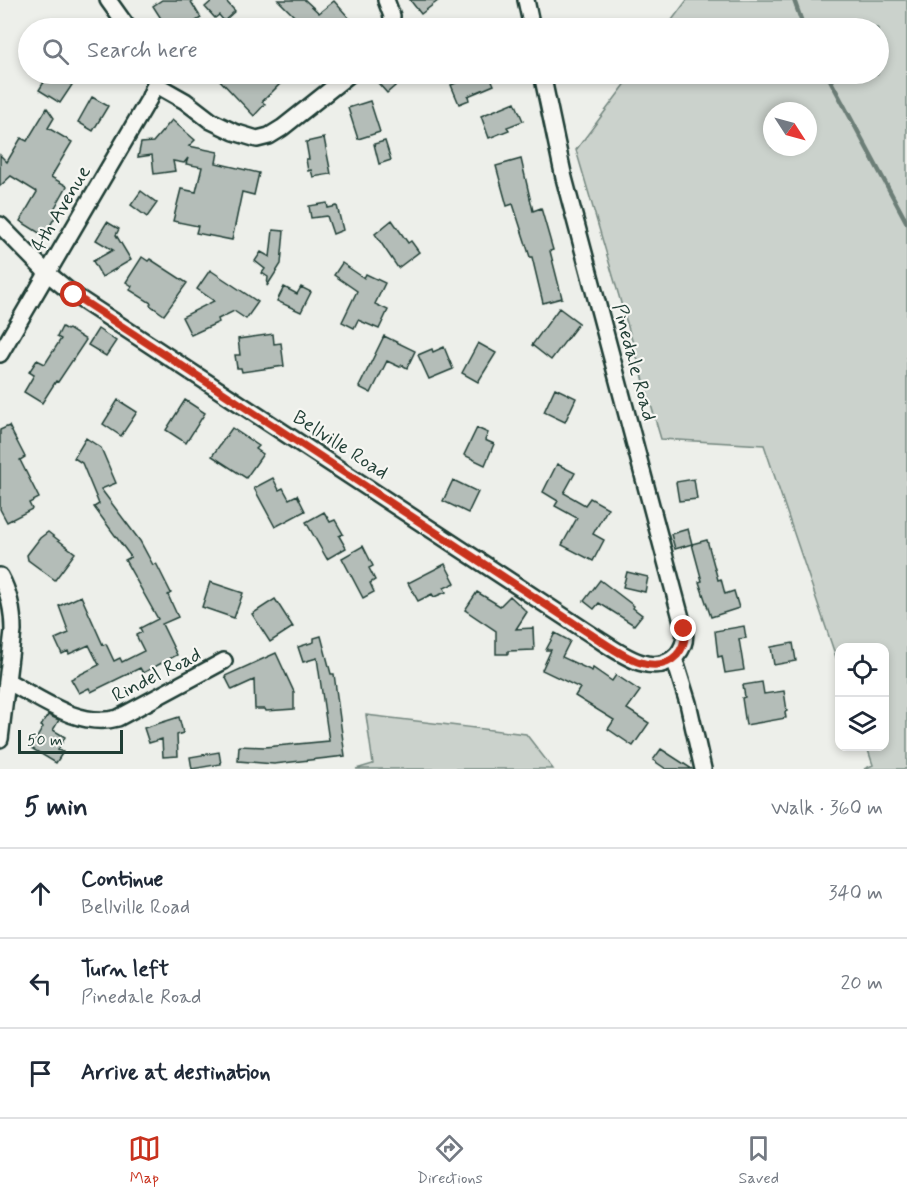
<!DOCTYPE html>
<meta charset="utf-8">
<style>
:root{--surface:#fff;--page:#f2f2f3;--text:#1f2937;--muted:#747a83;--line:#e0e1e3;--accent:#c8321e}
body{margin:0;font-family:Mynerve,sans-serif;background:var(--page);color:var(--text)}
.controls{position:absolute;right:18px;bottom:18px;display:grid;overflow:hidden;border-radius:12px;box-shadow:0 3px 9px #0003}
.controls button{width:54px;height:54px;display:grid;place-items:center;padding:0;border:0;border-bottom:2px solid var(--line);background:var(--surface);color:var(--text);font:30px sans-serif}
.compass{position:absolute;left:763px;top:102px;width:54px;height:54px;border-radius:50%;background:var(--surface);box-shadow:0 3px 9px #0003;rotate:126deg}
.scale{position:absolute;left:18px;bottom:15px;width:105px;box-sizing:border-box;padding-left:6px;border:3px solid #1f3d34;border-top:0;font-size:16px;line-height:21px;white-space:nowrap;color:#1f3d34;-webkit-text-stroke:4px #f6f6f2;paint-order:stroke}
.stop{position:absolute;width:18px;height:18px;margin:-14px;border:4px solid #c8321e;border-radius:50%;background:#fff}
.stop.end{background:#c8321e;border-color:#fff;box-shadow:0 2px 6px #0008}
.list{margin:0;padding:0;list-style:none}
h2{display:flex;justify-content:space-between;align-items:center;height:78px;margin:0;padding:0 24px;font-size:26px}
h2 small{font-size:20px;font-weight:400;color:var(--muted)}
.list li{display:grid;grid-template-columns:39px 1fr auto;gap:18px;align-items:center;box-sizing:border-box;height:90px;padding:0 24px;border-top:2px solid var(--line)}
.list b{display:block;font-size:22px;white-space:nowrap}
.list p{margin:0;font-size:20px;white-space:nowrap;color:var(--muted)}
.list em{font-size:20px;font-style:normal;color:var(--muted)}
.icon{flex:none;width:33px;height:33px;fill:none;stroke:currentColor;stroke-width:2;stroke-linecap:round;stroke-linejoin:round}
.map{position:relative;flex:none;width:907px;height:769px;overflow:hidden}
.search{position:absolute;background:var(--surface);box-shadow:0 3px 9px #0003;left:18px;right:18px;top:18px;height:66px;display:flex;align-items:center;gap:15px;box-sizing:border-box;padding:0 21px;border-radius:33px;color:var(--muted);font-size:22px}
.sheet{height:348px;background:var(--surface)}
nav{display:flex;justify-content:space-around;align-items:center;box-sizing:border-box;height:84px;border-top:2px solid var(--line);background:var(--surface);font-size:16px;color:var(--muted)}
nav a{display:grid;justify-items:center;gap:3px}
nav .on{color:var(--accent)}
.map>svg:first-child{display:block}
</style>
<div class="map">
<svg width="907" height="769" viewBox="0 0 907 769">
<rect width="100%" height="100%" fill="#edefea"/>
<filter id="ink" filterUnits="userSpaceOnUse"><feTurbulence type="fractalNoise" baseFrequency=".0167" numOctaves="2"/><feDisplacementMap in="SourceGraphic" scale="12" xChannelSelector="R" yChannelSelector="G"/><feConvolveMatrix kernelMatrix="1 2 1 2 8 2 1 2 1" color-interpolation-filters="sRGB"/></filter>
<g filter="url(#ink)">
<!-- green -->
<path fill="#cbd2cc" stroke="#758880" stroke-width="1.5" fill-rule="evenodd" d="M687 0H907V769H864L873 765 867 747 884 746V648H840L839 666 764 445 661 439 576 150 633 74H878V28H666ZM772 111H808V147H772Z
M366 715 526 734 553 769H356L373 764Z"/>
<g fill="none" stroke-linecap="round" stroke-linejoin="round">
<!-- stream -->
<path stroke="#6c7e77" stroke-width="4.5" d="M794 0 804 28
M827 74 907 223"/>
</g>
<!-- building -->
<path fill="#b4bdb8" stroke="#1f3d34" stroke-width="1.5" d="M162 0H190L201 18 185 28H167L153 6Z
M213 0H225L235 11 224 21 219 15 215 18 205 7Z
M278 0H305L319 13 334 1 358 28H325L315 18 306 28Z
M410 0H439L421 14Z
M49 74H55L72 85 60 103 39 90Z
M214 74H290L262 102 265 104 254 116Z
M370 74H409L387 93Z
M477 74H489L494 85 468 96 469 100 459 104 451 85Z
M92 97 108 106 93 131 78 122Z
M370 101 380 132 358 139 348 108Z
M515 102 523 121 507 127 509 130 489 138 481 116Z
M47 108 54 118 48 128 72 142 51 177 67 186 53 211 57 214 44 236 20 221 37 192 11 176 0 186V155L7 162 21 138 27 141Z
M172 120 195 140 189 146 218 152 216 163 259 173 254 195 242 192 232 240 196 233 198 226 173 221 181 189 196 192 202 167 186 164 188 158 184 163 173 161 175 171 154 174 152 155 138 157 141 143 153 142Z
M324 138 331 174 313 177 311 170 308 171 306 159H309L306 142Z
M385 141 391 160 379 164 374 144Z
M521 159 533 211 541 208 553 250 550 251 562 298 543 303 532 257H530L513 204 507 206 496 166Z
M141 191 157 203 147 217 131 205Z
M327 203 328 208 337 206 343 230 333 234 327 216 311 218 309 206Z
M392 220 408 243 411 241 419 252 398 268 375 234Z
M107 222 119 229 116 235 131 260 102 277 93 261 113 250 96 240Z
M273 230 284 231 281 264 267 286 268 277 262 273 265 269 255 261 261 252 270 257Z
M142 257 148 261 150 259 187 283 164 315 150 305 151 303 130 290 132 286 126 282Z
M342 263 364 278 366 274 385 283 375 304 388 310 379 329 358 320 354 328 342 322 357 291 334 275Z
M210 270 258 302 246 319 234 311 218 319 219 322 191 335 182 317 214 301 197 289Z
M284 287 297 294 301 287 311 292 301 312 277 301Z
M559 308 579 323 551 360 532 345Z
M62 327 67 330 69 329 86 340 58 382 56 381 42 403 24 392 34 375 29 372 37 360 45 364 61 339 57 337Z
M98 329 116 341 106 356 88 345Z
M273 334 274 344 281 343 284 366 242 372 241 368H237L235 355H240L238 339Z
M384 336 415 351 407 368 402 365 400 367 387 361 371 393 359 387Z
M478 343 496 353 478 382 462 373Z
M444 347 453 369 429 379 418 355 432 349 433 352Z
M555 388 576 398 565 422 544 412Z
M118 400 137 412 121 436 103 424Z
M185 400 205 413 186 443 166 430Z
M9 426 25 457 20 460 39 498 29 503 32 509 7 522 0 509V430Z
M232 428 259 446 256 449 263 454 246 478 212 456Z
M477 428 488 433 485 440 494 444 485 465 464 455Z
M86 438 101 448 116 483 101 489 140 541 153 565 156 563 171 593 168 595 178 617 162 624 177 655 143 673 140 668 91 692 89 688 79 693 71 679 99 665 89 645 69 654 68 651 62 654 55 639 69 633 59 606 81 596 103 645 106 644 114 661 120 658 122 662 144 651 136 635 142 632 140 628 158 619 125 560 131 557 94 507 99 504 82 463 74 458Z
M557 464 575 473 564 493 585 505 590 498 608 508 593 534 604 540 593 561 562 545 577 518 555 506 558 501 543 492Z
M273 478 279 490 283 488 289 499 297 495 305 511 275 527 254 488Z
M694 479 697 499 679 501 676 482Z
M453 480 478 492 468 513 443 501Z
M324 512 330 522 335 520 343 534 339 536 346 548 327 559 306 522Z
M688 529 692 544 675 549 671 534Z
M48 532 75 553 55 580 28 560 27 555 40 538Z
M707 540 718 580 721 579 725 594 734 591 739 608 711 617 699 582 702 581 692 544Z
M363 546 373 566 369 568 375 580 370 583 374 592 363 598 342 558Z
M445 564 455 583 444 588 446 592 434 597 432 594 418 601 408 583Z
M627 572 648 577 645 592 623 587Z
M600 580 634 606 633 608 642 615 634 625 599 603 594 609 584 601Z
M210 582 243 593 234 618 202 607Z
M477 592 500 606 510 596 527 612 516 629 533 628 534 650 508 651V654H496V631L465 610Z
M275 599 293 627 270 642 252 614Z
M744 626 746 638 739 639 744 670 725 673 722 656 718 657 715 631Z
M555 633 570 641 562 657 592 671 593 668 612 681 616 675 640 691 627 709 649 723 633 746 608 729 614 720 575 696 580 688 542 670 551 650H546Z
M321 636 331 674H334L345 756 274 764 238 761 239 746 265 747 329 741 317 658 303 662 298 647 314 642V638Z
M793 643 796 661 774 665 771 647Z
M276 653 294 692V709L266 711 265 709H255L254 680 232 690 225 676Z
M762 682 764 694 784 691 787 711 785 712 786 718 746 725 742 698 745 697 743 685Z
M48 715 59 720 53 730 65 737 58 750 63 752 56 763 31 748 43 727 41 726Z
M179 717 183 733 177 735 178 756 163 757 162 739 149 743 144 728Z
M661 749 692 769H666L653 760Z
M219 752 221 764 192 769 190 757Z"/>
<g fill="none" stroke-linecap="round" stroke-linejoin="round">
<defs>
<path id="minor" d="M108 0 128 28
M386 0 392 16 391 28
M526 0 532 28
M155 84 185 101 211 121 234 132 257 139 269 136 282 128 350 74
M0 225 46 272 74 295 595 637C617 651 653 680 677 655 684 647 686 639 684 629L564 178 542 74
M0 354 149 99 155 84V74
M0 576C10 594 13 611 13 631L0 739
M674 658 688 703 703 769
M7 681C40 698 79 729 118 718L224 661"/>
</defs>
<!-- minor casing -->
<use href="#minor" stroke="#1f3d34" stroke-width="20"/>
<!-- minor -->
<use href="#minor" stroke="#f6f6f2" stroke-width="15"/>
</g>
</g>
<g fill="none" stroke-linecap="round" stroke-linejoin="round" filter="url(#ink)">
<!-- route -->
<path stroke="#c8321e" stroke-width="8" d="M74 295 595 637C617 651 653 680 677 655 684 647 686 639 684 629"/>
</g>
<g text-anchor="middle" stroke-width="4.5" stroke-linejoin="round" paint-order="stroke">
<!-- street labels -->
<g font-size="20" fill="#1f3d34" stroke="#f6f6f2">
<text transform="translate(60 208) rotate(-59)" y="7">4th Avenue</text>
<text transform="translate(635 362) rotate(75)" y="7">Pinedale Road</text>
<text transform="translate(341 444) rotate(33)" y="7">Bellville Road</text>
<text transform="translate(156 674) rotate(-27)" y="7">Rindel Road</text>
</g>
</g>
</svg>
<div class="controls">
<button><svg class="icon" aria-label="locate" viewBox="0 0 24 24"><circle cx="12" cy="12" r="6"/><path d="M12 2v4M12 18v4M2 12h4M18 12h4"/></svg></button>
<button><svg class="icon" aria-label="layers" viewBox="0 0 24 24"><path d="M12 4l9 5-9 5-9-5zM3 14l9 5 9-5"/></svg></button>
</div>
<svg class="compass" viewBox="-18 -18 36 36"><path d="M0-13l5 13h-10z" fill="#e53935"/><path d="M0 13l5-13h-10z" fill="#747a83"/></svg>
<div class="scale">50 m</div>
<div class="stop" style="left:74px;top:295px"></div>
<div class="stop end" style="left:684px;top:629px"></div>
<div class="search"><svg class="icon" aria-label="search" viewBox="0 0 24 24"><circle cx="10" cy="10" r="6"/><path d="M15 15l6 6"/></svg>Search here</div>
</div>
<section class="sheet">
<h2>5 min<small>Walk · 360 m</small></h2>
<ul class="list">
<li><svg class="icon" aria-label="ahead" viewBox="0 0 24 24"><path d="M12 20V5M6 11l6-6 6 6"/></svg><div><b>Continue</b><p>Bellville Road</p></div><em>340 m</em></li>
<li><svg class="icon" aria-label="left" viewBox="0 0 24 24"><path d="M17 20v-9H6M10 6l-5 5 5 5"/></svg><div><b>Turn left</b><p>Pinedale Road</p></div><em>20 m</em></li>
<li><svg class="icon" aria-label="arrive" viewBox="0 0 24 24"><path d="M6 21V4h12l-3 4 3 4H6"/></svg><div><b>Arrive at destination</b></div></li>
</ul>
</section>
<nav>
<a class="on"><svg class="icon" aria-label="map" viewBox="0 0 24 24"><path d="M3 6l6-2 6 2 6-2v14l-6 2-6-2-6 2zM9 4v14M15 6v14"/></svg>Map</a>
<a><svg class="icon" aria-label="directions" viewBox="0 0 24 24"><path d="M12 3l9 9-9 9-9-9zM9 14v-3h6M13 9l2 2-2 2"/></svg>Directions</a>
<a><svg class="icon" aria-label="saved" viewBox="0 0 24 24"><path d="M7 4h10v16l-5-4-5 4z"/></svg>Saved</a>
</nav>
